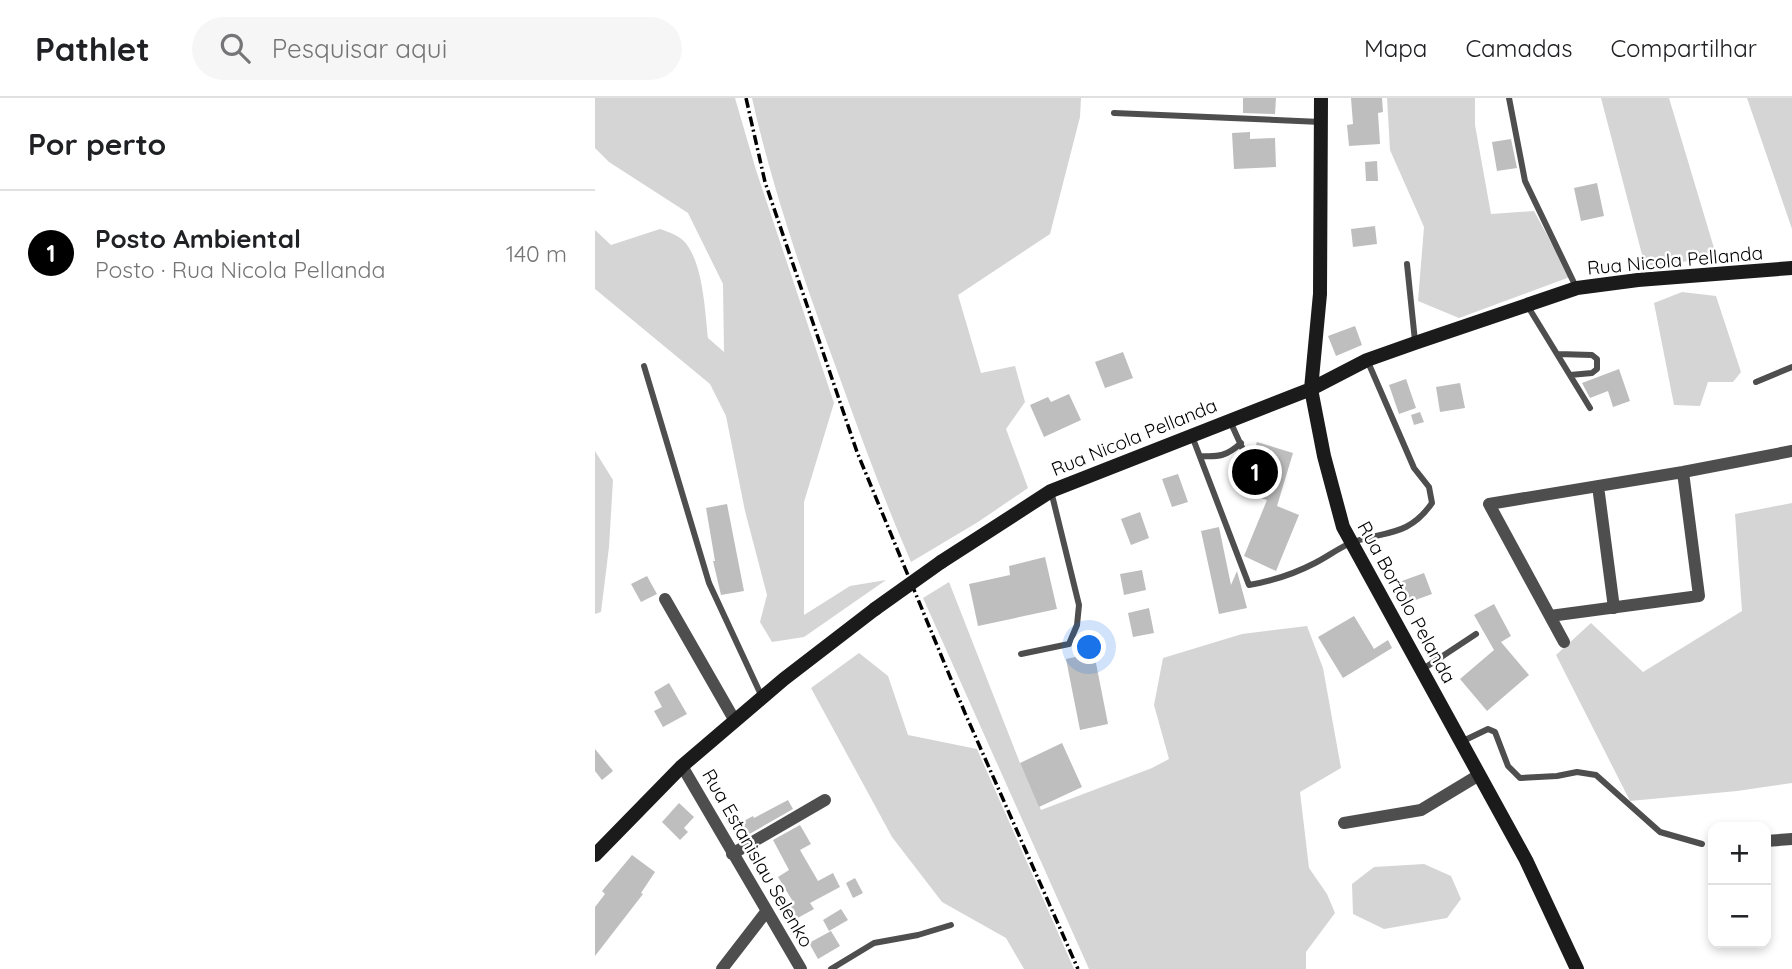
<!DOCTYPE html>
<html lang="pt">
<meta charset="utf-8">
<style>
:root{--surface:#fff;--page:#f6f6f6;--text:#202124;--muted:#757577;--line:#e0e0e0;--accent:#000}
body{margin:0;font-family:Quicksand,sans-serif;background:var(--page);color:var(--text)}
.controls{position:absolute;right:21px;bottom:21px;display:grid;overflow:hidden;border-radius:14px;box-shadow:0 4px 10px #0003}
.controls button{width:63px;height:63px;display:grid;place-items:center;padding:0;border:0;border-bottom:2px solid var(--line);background:var(--surface);color:var(--text);font:35px sans-serif}
.you{position:absolute;left:495px;top:550px;width:24px;height:24px;margin:-18px;border:5px solid #fff;border-radius:50%;background:#1a73e8;box-shadow:0 0 0 10px #1a73e833}
.badge{display:grid;place-items:center;width:46px;height:46px;border-radius:50%;background:var(--accent);color:#fff;font-size:23px;font-weight:700}
.pin{position:absolute;translate:-50% -50%;border:4px solid #fff;box-shadow:0 2px 7px #0006}
.list{margin:0;padding:0;list-style:none}
h2{display:flex;justify-content:space-between;align-items:center;height:91px;margin:0;padding:0 28px;font-size:30px}
h2 small{font-size:23px;font-weight:400;color:var(--muted)}
.list li{display:grid;grid-template-columns:46px 1fr auto;gap:21px;align-items:center;box-sizing:border-box;height:126px;padding:0 28px;border-top:2px solid var(--line)}
.list b{display:block;font-size:26px;white-space:nowrap}
.list p{margin:0;font-size:23px;white-space:nowrap;color:var(--muted)}
.list em{font-size:23px;font-style:normal;color:var(--muted)}
.icon{flex:none;width:38px;height:38px;fill:none;stroke:currentColor;stroke-width:2;stroke-linecap:round;stroke-linejoin:round}
.map{position:relative;flex:none;width:1197px;height:871px;overflow:hidden}
header{display:flex;align-items:center;gap:42px;box-sizing:border-box;height:98px;padding:0 35px;background:var(--surface);border-bottom:2px solid var(--line)}
header strong{font-size:33px}
nav{display:flex;gap:38px;margin-inline-start:auto;font-size:24px}
.search{width:490px;height:63px;background:var(--page);display:flex;align-items:center;gap:18px;box-sizing:border-box;padding:0 24px;border-radius:38px;color:var(--muted);font-size:26px}
main{display:flex}
aside{flex:1;background:var(--surface)}
.map>svg:first-child{display:block}
</style>
<header>
<strong>Pathlet</strong>
<div class="search"><svg class="icon" aria-label="search" viewBox="0 0 24 24"><circle cx="10" cy="10" r="6"/><path d="M15 15l6 6"/></svg>Pesquisar aqui</div>
<nav><a>Mapa</a><a>Camadas</a><a>Compartilhar</a></nav>
</header>
<main>
<aside>
<h2>Por perto<small></small></h2>
<ul class="list">
<li><span class="badge">1</span><div><b>Posto Ambiental</b><p>Posto · Rua Nicola Pellanda</p></div><em>140 m</em></li>
</ul>
</aside>
<div class="map">
<svg width="1197" height="871" viewBox="0 0 1197 871">
<rect width="100%" height="100%" fill="#fff"/>
<!-- green -->
<path fill="#d5d5d5" d="M0 0H140L161 72 239 305 209 404V517L255 488 291 482 209 539 177 544 165 524 172 497 150 413 131 318 115 286 0 191V132L16 147 65 131C71 133 80 136 85 140 108 156 110 214 113 240L129 254 128 186 93 115 14 64 0 50Z
M157 0H486L485 19 455 136 363 197 386 275 420 268 430 304 411 331 433 390 383 424 316 464C289 402 266 339 243 275 210 185 178 94 157 0Z
M792 0H880V27L896 116 939 113 975 179 864 220 823 203 829 129 795 52Z
M1006 0H1074L1122 160 1050 168Z
M1152 0H1197V131Z
M1087 194 1121 198 1146 274 1138 284H1113L1105 308 1079 307 1059 205Z
M0 353 18 382 14 449 6 514 0 516Z
M1197 405V685L1142 693 1035 703 961 557 996 525 1048 574 1147 513 1140 416Z
M354 484 425 665 446 712 557 670 574 661 559 607 568 560 647 536 712 528 728 570 746 670 705 694 714 770 732 796 740 815 711 854V871H494L328 500Z
M264 555 293 578 313 637 382 651 479 871H429L411 840 347 804 297 739 216 590Z
M829 766 856 778 866 801 852 820 789 831 758 816 757 786 779 769Z"/>
<!-- building -->
<path fill="#bebebe" d="M648 0H681L680 16 648 15Z
M756 0H787L788 14 783 15 785 46 754 48 752 27 758 26Z
M655 34V41L680 40 681 69 639 71 637 35Z
M916 41 922 70 902 73 897 44Z
M782 63 783 83H771L770 64Z
M1002 85 1009 118 986 123 979 90Z
M780 128 782 146 758 149 756 131Z
M760 228 767 247 741 258 733 238Z
M528 254 538 280 510 290 500 264Z
M1024 271 1035 303 1018 309 1013 293 995 300 987 285Z
M811 281 821 310 804 316 794 287Z
M865 285 870 310 845 314 841 289Z
M474 296 486 322 449 339 435 307 453 299 456 304Z
M825 314 829 324 819 327 816 317Z
M662 344 698 355 682 408 704 417 681 473 649 458 672 402 647 394 653 372H658L661 368 657 359Z
M583 376 593 404 577 409 567 381Z
M132 406 149 493 126 497 118 463H120L111 410Z
M545 414 554 440 536 447 526 421Z
M624 429 636 487 642 473 652 510 624 516 606 433Z
M450 459 462 511 383 528 374 486 415 477 414 468Z
M547 472 551 492 529 497 525 476Z
M829 475 837 496 815 504 807 483Z
M52 478 62 496 46 504 36 486Z
M899 506 916 538 906 544 934 577 892 613 865 581 899 552 879 517Z
M554 510 559 535 538 539 533 515Z
M759 518 779 551 793 542 797 550 748 580 723 539Z
M499 555 513 626 485 632 471 561Z
M74 585 92 616 68 629 59 613 67 609 59 594Z
M467 645 487 689 444 709 425 665Z
M0 651 18 673 7 682 0 673Z
M193 702 198 711 151 738 145 725 158 718 159 720Z
M84 705 99 719 89 730 93 734 85 742 67 724Z
M205 727 216 746 205 752 223 783 238 775 245 789 215 805 219 811 199 822 191 805 197 802 183 779 194 772 178 742Z
M37 757 60 774 46 795 48 796 0 858V809L10 796 7 793Z
M260 780 268 795 258 800 251 785Z
M246 811 253 822 234 833 228 822Z
M236 833 245 848 223 861 214 845Z"/>
<g fill="none" stroke-linecap="round" stroke-linejoin="round">
<!-- lane -->
<path stroke="#4e4e4e" stroke-width="6" d="M914 0 930 83 981 189
M519 15 726 24
M812 166 820 243
M932 207 995 310
M963 256 997 257 1002 261V271L997 275 975 277
M49 268 114 485 167 599
M1161 284 1197 269
M635 323 655 367
M597 338 654 487C677 483 699 476 720 465 732 459 745 449 758 444 792 433 814 438 837 405L834 389 819 370 773 264
M606 358C624 359 632 358 646 345
M426 556 474 546 482 527 484 507 456 393
M828 571 881 536
M868 643 893 631 900 634 913 668 925 680 962 678 982 674 1001 677 1065 734 1107 746
M236 871 279 845 323 837 356 827"/>
<!-- street -->
<path stroke="#4e4e4e" stroke-width="12" d="M1003 388 1019 510
M70 501 140 623
M955 518 1104 498 1088 374
M969 544 894 406 1088 374 1197 353
M87 668 206 871
M749 725 826 712 884 677
M1171 743 1197 741
M137 756 230 702
M127 871 171 814"/>
<!-- secondary -->
<path stroke="#1b1b1b" stroke-width="14" d="M726 0 725 196 716 291 729 358 748 429 931 762 982 871
M346 464 456 393 716 291 772 262 820 245 982 190 1043 182 1197 170
M0 757 87 668 189 581 280 511"/>
<!-- rail -->
<path stroke="#000" stroke-width="3.5" stroke-dasharray="10 3.5 2 3.5" stroke-linecap="butt" d="M151 0 170 84 262 354 370 615 483 871"/>
<!-- secondary-bridge -->
<path stroke="#1b1b1b" stroke-width="14" d="M280 511 346 464"/>
</g>
<g text-anchor="middle" stroke-width="5" stroke-linejoin="round" paint-order="stroke">
<!-- street labels -->
<g font-size="19" fill="#000" stroke="#fff">
<text transform="translate(1080 162) rotate(-5)" y="7">Rua Nicola Pellanda</text>
<text transform="translate(539 339) rotate(-22)" y="7">Rua Nicola Pellanda</text>
<text transform="translate(812 504) rotate(61)" y="7">Rua Bortolo Pelanda</text>
<text transform="translate(163 760) rotate(60)" y="7">Rua Estanislau Selenko</text>
</g>
</g>
</svg>
<div class="controls">
<button>+</button>
<button>−</button>
</div>
<div class="you"></div>
<div class="pin badge" style="left:660px;top:374px">1</div>
</div>
</main>
